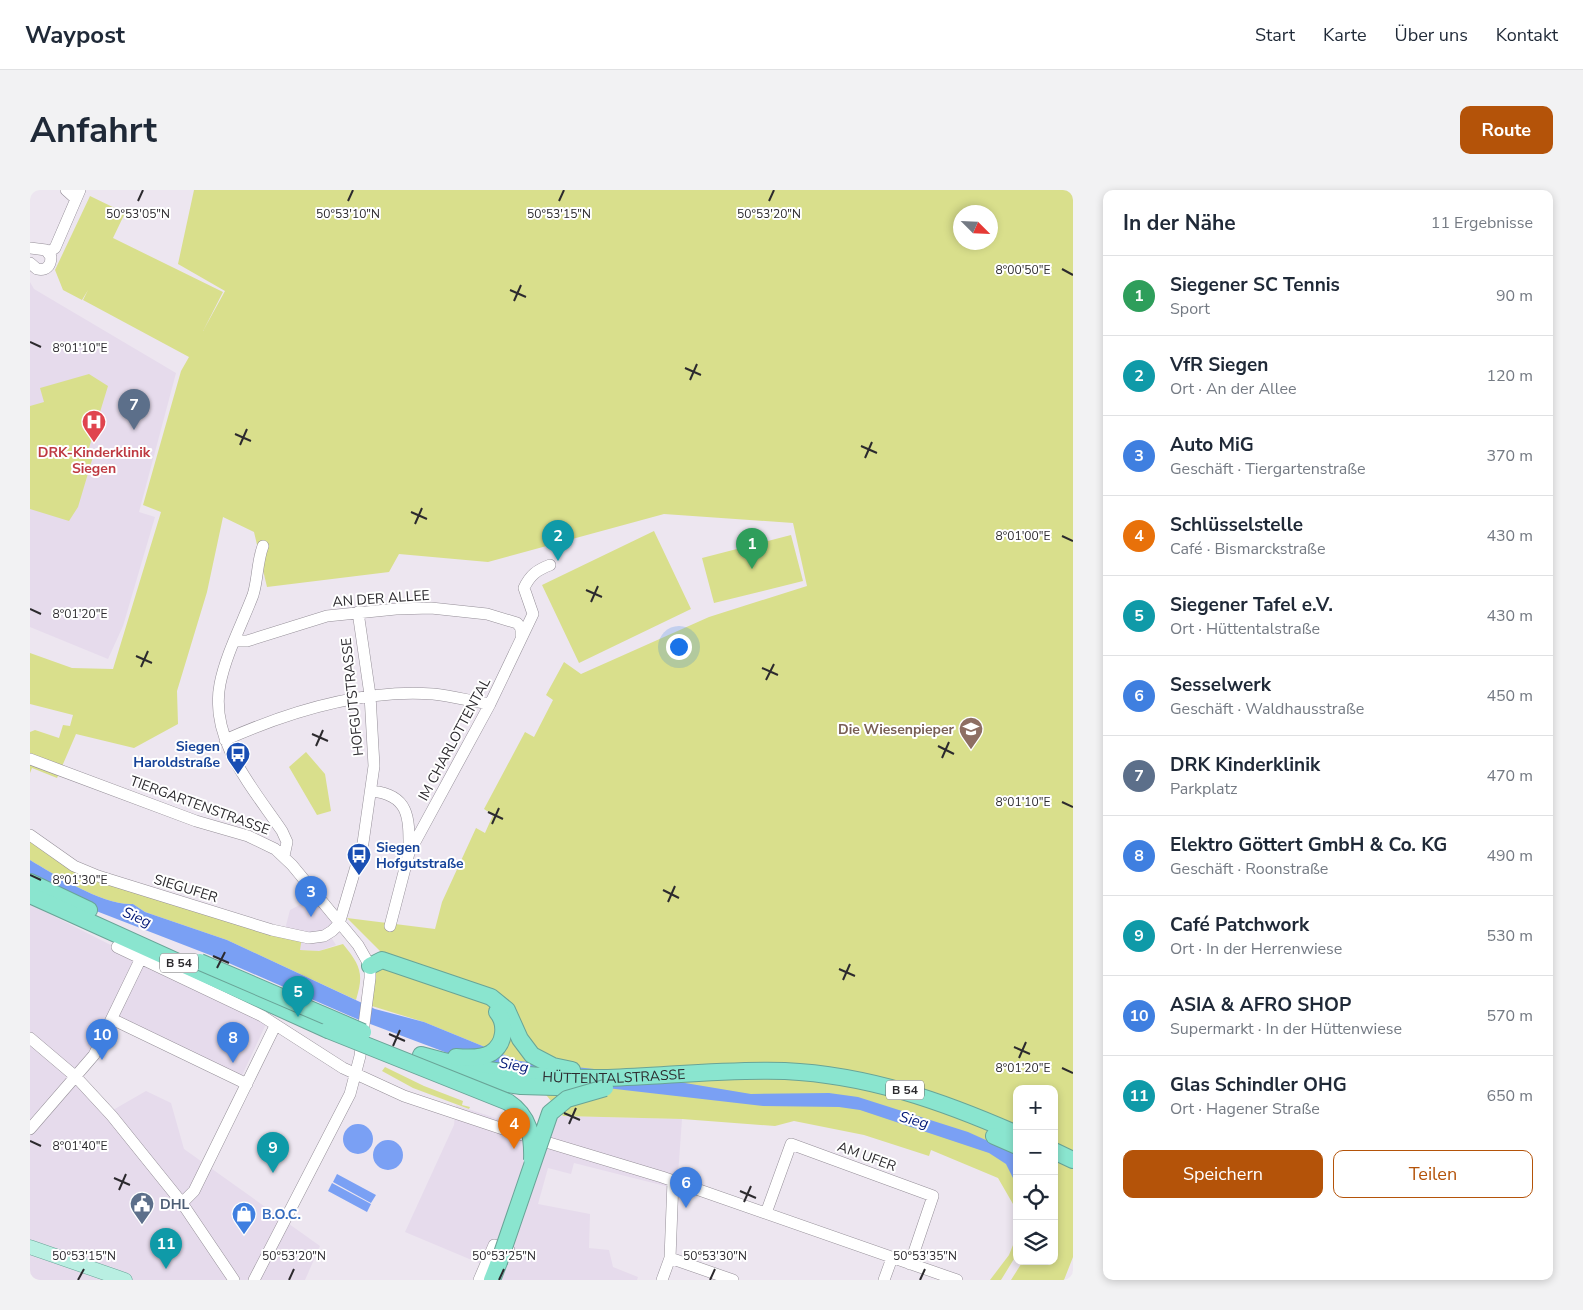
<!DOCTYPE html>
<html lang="de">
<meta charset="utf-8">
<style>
:root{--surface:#fff;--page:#f2f2f3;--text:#1f2937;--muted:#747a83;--line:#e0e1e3;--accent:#b45309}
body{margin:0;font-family:"Nunito Sans",sans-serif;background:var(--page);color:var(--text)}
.controls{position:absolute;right:15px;bottom:15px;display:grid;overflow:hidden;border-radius:10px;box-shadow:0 2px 8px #0003}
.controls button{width:45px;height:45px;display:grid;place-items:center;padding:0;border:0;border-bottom:1px solid var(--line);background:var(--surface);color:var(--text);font:25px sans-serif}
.compass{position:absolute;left:923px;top:15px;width:45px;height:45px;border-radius:50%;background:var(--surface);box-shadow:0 2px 8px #0003;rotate:114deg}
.you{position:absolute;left:648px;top:456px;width:18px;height:18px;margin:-12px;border:4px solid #fff;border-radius:50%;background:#1a73e8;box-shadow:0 0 0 8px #1a73e833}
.badge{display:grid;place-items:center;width:32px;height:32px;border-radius:50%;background:var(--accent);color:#fff;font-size:16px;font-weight:700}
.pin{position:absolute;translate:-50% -41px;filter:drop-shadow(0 1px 2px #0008)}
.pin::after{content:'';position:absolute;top:26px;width:18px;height:15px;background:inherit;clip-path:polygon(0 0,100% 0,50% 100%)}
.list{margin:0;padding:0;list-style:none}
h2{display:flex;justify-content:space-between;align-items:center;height:65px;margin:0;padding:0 20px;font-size:21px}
h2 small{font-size:16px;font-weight:400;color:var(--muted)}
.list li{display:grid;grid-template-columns:32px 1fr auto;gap:15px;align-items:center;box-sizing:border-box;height:80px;padding:0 20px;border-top:1px solid var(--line)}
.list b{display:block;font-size:19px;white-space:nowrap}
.list p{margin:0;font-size:16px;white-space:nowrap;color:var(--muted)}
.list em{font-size:16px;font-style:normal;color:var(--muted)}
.actions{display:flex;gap:10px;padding:15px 20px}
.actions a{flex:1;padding:11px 0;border:1px solid var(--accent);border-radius:10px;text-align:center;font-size:18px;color:var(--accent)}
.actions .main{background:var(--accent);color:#fff}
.icon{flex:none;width:28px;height:28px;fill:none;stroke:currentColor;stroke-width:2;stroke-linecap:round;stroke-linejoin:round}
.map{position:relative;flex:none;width:1043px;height:1090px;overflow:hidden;border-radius:10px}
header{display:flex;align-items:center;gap:30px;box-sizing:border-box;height:70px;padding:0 25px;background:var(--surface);border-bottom:1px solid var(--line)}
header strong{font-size:24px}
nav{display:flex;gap:28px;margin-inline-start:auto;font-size:18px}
.intro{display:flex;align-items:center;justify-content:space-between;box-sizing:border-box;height:120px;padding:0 30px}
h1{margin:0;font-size:35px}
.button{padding:12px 22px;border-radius:10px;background:var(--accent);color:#fff;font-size:18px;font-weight:700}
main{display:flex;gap:30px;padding:0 30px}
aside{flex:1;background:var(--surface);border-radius:10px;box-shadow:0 2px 8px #0003}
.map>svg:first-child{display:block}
</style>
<header>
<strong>Waypost</strong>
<nav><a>Start</a><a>Karte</a><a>Über uns</a><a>Kontakt</a></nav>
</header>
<div class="intro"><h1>Anfahrt</h1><a class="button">Route</a></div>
<main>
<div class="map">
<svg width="1043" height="1090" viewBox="0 0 1043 1090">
<rect width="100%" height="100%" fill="#ede6f0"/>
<!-- built -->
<path fill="#e6dbec" d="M0 92 4 99 146 183 109 322 125 327 93 436 78 469 0 437Z
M287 706 309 734 299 744 306 755 289 761 270 760 254 743 260 720Z
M0 714 236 834 209 892 83 831 49 886 83 920 116 901 141 913 154 959 290 1056 275 1090H0Z
M426 915 484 934 486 929 505 935 533 926 652 929 647 999 544 973 541 984 518 978 508 1014 560 1024 559 1058 579 1060 583 1077 608 1087 607 1090H450L456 1076 375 1042 424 935Z"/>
<!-- green -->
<path fill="#d9df8c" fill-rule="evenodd" d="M164 0H1043V1067L1034 1090H981L993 1071H1024V899H987V1021L968 988 901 960 899 966 834 945 764 931 745 936 652 929 533 926 489 871 394 832 332 813 350 761 317 728 405 739 412 712 446 638 455 643 463 625 454 619 495 542 504 547 523 510 516 505 534 472 551 484 679 427 777 396 763 333 634 324 458 372 369 364 359 382 237 397 224 342 193 327 177 402 147 501 148 534 104 558 46 544 27 588 2 578 0 583V542L5 540 29 548 33 535 40 536 43 525 0 514V463L42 478 83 479 131 322 113 315 151 181 159 167 53 110 58 100 52 110 33 100 25 80 60 6 95 23 83 48 193 102 173 141 195 101 148 74ZM931 22H961V52H931Z
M59 184 78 196 59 258 65 260 48 317 39 331 0 319V216L14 212 10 198Z
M624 341 661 419 549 473 512 395Z
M761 345 773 391 684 413 672 368Z
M276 562 295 584 301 621 287 625 259 577Z
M0 645 34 669 272 747 270 760 289 761 313 754C331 776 334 784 326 810L197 750 115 722 103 714C74 716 25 685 0 670Z
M355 877 394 896 433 911 432 915 440 917 439 919 383 898 352 881Z
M987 1045V1064L971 1090H960L979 1065Z"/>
<!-- water -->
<path fill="#7aa0f4" d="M0 670C25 685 74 716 103 714L115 722 197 750 345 819 394 832 489 871 583 881 721 904 799 903 828 907 938 942 987 964V996L976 974 959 963 830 920 809 917 733 916 481 887 327 829 185 767 61 719 0 683Z
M313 949a15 15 0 1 1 30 0a15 15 0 1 1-30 0Z
M343 965a15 15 0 1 1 30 0a15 15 0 1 1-30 0Z
M307 984 346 1005 341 1013 303 992Z
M302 993 341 1014 337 1022 298 1001Z"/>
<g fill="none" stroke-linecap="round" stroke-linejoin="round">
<defs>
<path id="minor" d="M36 0 46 9
M0 58 16 60 21 67C21 76 16 81 7 79L0 73
M19 62 25 58 50 0
M233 356C227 372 228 389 223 405 212 434 196 464 190 494 179 550 223 598 252 641L257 652 254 666
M205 451H217L297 426 366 419 401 418 457 424 487 433 491 438V446
M195 550C258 522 333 499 403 504 422 506 441 511 460 514
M0 569 166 631 218 646 245 659 262 675 328 755 340 776V788L330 866 320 904 224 1090
M342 601C381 605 379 630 379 662
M0 645 44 676 68 686 242 740 279 748 294 746 302 741 309 734 333 653 344 576 340 505 328 422
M360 736 379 663 460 514 503 424 494 398C500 385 507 380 520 375
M87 757 232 826 313 878 374 906 473 939 632 987 927 1090
M82 829 217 894
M0 848 46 887 82 926 152 1013 204 1090
M0 939 64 865 111 768
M152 1013 164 1001 245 836
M736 1023 761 954 903 1006 880 1074
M640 1068 703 1090
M449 1090 464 1055 479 1060
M632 1090 640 1068 643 991
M854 1090 862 1068"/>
<path id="major" d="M0 1057 95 1090"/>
<g id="highway">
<path d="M0 692 59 720"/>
<path d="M0 705 298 840"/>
<path d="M340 776 352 770 461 807 477 820 490 849 502 865 523 876 542 880"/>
<path id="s1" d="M391 865C453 883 514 889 578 888 637 886 696 879 755 881 838 885 912 911 987 944"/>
<path d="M426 867C437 868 451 869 461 863 475 854 477 834 467 822"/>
<path d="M430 887 491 896 560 898"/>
<path d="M964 946 987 956"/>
<path d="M1024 961 1043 970"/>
<path d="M462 1090 469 1072"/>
</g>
</defs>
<!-- minor casing -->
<use href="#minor" stroke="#958f98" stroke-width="12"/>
<!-- major casing -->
<use href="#major" stroke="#69a497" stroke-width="15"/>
<!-- highway casing -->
<use href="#highway" stroke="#69a497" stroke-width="18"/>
<!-- minor -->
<use href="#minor" stroke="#fff" stroke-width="11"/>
<!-- major -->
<use href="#major" stroke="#b9efe2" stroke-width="14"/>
<!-- highway -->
<use href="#highway" stroke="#8ae5cf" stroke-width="16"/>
<defs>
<path id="highway-bridge" d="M170 772 333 842
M298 840 478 912C499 926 503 946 502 970
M469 1072 520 923 537 909 575 898"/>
</defs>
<!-- highway-bridge casing -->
<use href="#highway-bridge" stroke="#69a497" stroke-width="18" stroke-linecap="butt"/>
<!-- highway-bridge -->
<use href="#highway-bridge" stroke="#8ae5cf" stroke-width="16"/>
</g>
<!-- ticks -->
<path fill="none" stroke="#2c2a2e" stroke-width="2" d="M108 11 113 0M318 11 323 0M529 11 534 0M739 11 744 0M1032 79 1043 85M480 100 496 107M484 111 491 95M0 152 11 157M655 178 671 185M660 190 667 174M205 244 221 251M210 255 217 239M831 256 847 263M835 268 842 252M381 322 397 329M385 334 392 318M1032 346 1043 351M556 400 572 407M561 412 568 396M0 419 11 424M106 466 122 473M111 477 118 461M732 478 748 485M736 490 744 474M282 544 298 551M286 556 293 540M908 556 924 564M912 568 919 552M1032 612 1043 617M458 622 473 629M462 634 469 618M0 685 11 690M633 700 649 708M638 712 645 696M183 766 199 773M187 778 195 762M809 779 825 786M813 790 820 774M359 844 375 851M363 856 370 840M984 857 1000 864M989 868 996 852M1032 878 1043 883M534 923 550 930M539 934 546 918M0 951 11 956M84 988 100 995M89 1000 96 984M710 1001 726 1008M714 1012 721 996M48 1090 54 1079M259 1090 264 1079M469 1090 474 1079M680 1090 685 1079M890 1090 895 1079"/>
<!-- icons -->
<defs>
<symbol id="hospital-pin" viewBox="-11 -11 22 30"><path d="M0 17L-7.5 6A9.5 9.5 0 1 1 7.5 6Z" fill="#e0444e" stroke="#fff"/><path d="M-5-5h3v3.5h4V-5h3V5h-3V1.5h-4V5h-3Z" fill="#fff"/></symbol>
<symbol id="school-pin" viewBox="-11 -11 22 30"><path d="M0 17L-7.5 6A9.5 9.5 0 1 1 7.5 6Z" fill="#8d6e63" stroke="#fff"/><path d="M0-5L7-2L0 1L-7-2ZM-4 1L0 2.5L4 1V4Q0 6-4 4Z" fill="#fff"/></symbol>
<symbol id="bus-pin" viewBox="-11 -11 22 30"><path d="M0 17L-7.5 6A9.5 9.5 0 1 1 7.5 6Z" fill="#1a4fb4" stroke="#fff"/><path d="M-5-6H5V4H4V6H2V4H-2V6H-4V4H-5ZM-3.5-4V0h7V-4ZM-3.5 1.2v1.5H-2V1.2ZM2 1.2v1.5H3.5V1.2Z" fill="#fff"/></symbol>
<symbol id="civic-pin" viewBox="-11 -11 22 30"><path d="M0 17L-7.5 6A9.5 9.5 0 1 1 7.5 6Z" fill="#5c6f8a" stroke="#fff"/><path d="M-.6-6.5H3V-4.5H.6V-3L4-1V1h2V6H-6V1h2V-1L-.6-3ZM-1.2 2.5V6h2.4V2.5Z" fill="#fff"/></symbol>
<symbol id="shop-pin" viewBox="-11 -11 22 30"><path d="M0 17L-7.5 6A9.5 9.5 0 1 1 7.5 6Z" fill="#3f7fe0" stroke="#fff"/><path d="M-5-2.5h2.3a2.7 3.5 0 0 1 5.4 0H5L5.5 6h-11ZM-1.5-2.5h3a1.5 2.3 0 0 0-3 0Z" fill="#fff"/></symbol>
</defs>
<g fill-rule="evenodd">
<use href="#hospital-pin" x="50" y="218" width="28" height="38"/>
<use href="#school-pin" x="927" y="525" width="28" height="38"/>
<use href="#bus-pin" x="194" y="550" width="28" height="38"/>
<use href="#bus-pin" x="315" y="651" width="28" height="38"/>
<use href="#civic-pin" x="98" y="1000" width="28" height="38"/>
<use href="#shop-pin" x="200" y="1010" width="28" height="38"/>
</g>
<g text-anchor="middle" stroke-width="4" stroke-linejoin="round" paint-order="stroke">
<!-- shield labels -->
<g fill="#fff" stroke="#6b6a6d" stroke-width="1">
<rect x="130" y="763.5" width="38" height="19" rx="4"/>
<rect x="856" y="890.5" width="38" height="19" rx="4"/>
</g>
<g font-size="12" font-weight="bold" fill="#2c2a2e">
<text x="149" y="777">B 54</text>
<text x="875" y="904">B 54</text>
</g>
<!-- health labels -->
<g font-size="14" font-weight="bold" fill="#be3a42" stroke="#fff">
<text x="64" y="267">DRK-Kinderklinik<tspan x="64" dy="16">Siegen</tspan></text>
</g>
<!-- street labels -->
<g font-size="14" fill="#2c2a2e" stroke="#fff">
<text transform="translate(351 408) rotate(-4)" y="5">AN DER ALLEE</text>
<text transform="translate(322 507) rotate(-96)" y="5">HOFGUTSTRASSE</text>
<text transform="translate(424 549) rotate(-62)" y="5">IM CHARLOTTENTAL</text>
<text transform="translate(170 615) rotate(20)" y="5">TIERGARTENSTRASSE</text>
<text transform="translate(156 698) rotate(17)" y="5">SIEGUFER</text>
<text dy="5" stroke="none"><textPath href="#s1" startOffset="195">HÜTTENTALSTRASSE</textPath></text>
<text transform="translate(837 966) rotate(20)" y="5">AM UFER</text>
</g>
<!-- education labels -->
<g font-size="14" font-weight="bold" fill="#785e54" stroke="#fff" text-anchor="end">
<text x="924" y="544">Die Wiesenpieper</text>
</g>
<!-- transit labels -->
<g font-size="14" font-weight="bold" fill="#164399" stroke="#fff" text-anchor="end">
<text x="190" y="561">Siegen<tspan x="190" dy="16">Haroldstraße</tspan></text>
<text x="346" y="662" text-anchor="start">Siegen<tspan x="346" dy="16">Hofgutstraße</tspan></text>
</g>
<!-- service labels -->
<g font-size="14" font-weight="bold" fill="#4e5e75" stroke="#fff" text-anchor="start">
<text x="130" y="1019">DHL</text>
</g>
<!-- shop labels -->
<g font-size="14" font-weight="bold" fill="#366cbe" stroke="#fff" text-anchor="start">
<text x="232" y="1029">B.O.C.</text>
</g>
<!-- water labels -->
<g font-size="15" font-style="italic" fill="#031978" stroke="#fff">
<text transform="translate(107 727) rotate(23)" y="5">Sieg</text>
<text transform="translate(484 875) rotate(10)" y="5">Sieg</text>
<text transform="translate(884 930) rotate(15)" y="5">Sieg</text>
</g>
</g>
<g font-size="12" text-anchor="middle" fill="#2c2a2e" stroke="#fff" stroke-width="4" stroke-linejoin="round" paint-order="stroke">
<text x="529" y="28">50°53'15"N</text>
<text x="739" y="28">50°53'20"N</text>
<text x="108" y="28">50°53'05"N</text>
<text x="318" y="28">50°53'10"N</text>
<text x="993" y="84">8°00'50"E</text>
<text x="50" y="162">8°01'10"E</text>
<text x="993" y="350">8°01'00"E</text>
<text x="50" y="428">8°01'20"E</text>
<text x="993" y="616">8°01'10"E</text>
<text x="50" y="694">8°01'30"E</text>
<text x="993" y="882">8°01'20"E</text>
<text x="50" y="960">8°01'40"E</text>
<text x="54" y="1070">50°53'15"N</text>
<text x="264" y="1070">50°53'20"N</text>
<text x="474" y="1070">50°53'25"N</text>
<text x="685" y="1070">50°53'30"N</text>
<text x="895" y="1070">50°53'35"N</text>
</g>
</svg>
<div class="controls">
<button>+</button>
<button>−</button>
<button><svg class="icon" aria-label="locate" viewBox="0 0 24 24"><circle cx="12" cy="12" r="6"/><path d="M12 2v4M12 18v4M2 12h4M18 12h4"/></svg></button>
<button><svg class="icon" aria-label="layers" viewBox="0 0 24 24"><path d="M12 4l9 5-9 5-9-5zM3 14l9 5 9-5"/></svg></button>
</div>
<svg class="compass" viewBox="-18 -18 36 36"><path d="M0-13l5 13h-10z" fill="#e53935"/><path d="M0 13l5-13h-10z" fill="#747a83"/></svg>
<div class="you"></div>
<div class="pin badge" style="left:722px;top:379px;background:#2e9e5b">1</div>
<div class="pin badge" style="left:528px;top:371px;background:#0f9aa8">2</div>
<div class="pin badge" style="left:281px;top:727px;background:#3f7fe0">3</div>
<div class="pin badge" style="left:484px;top:959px;background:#e8710a">4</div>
<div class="pin badge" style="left:268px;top:827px;background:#0f9aa8">5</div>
<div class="pin badge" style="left:656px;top:1018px;background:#3f7fe0">6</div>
<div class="pin badge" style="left:104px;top:240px;background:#5c6f8a">7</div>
<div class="pin badge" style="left:203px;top:873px;background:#3f7fe0">8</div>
<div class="pin badge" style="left:243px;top:983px;background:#0f9aa8">9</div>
<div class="pin badge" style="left:72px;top:870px;background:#3f7fe0">10</div>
<div class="pin badge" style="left:136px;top:1079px;background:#0f9aa8">11</div>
</div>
<aside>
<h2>In der Nähe<small>11 Ergebnisse</small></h2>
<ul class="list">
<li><span class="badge" style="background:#2e9e5b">1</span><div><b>Siegener SC Tennis</b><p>Sport</p></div><em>90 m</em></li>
<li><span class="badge" style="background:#0f9aa8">2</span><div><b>VfR Siegen</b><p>Ort · An der Allee</p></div><em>120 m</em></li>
<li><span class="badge" style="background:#3f7fe0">3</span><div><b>Auto MiG</b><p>Geschäft · Tiergartenstraße</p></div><em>370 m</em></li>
<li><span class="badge" style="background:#e8710a">4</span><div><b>Schlüsselstelle</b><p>Café · Bismarckstraße</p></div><em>430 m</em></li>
<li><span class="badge" style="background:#0f9aa8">5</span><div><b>Siegener Tafel e.V.</b><p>Ort · Hüttentalstraße</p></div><em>430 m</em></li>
<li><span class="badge" style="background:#3f7fe0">6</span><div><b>Sesselwerk</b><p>Geschäft · Waldhausstraße</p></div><em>450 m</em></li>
<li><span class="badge" style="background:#5c6f8a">7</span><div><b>DRK Kinderklinik</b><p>Parkplatz</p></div><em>470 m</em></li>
<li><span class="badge" style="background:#3f7fe0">8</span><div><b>Elektro Göttert GmbH &amp; Co. KG</b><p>Geschäft · Roonstraße</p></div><em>490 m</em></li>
<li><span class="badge" style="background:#0f9aa8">9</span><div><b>Café Patchwork</b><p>Ort · In der Herrenwiese</p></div><em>530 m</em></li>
<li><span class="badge" style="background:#3f7fe0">10</span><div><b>ASIA &amp; AFRO SHOP</b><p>Supermarkt · In der Hüttenwiese</p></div><em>570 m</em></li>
<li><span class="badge" style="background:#0f9aa8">11</span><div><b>Glas Schindler OHG</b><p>Ort · Hagener Straße</p></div><em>650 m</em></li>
</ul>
<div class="actions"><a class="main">Speichern</a><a>Teilen</a></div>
</aside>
</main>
